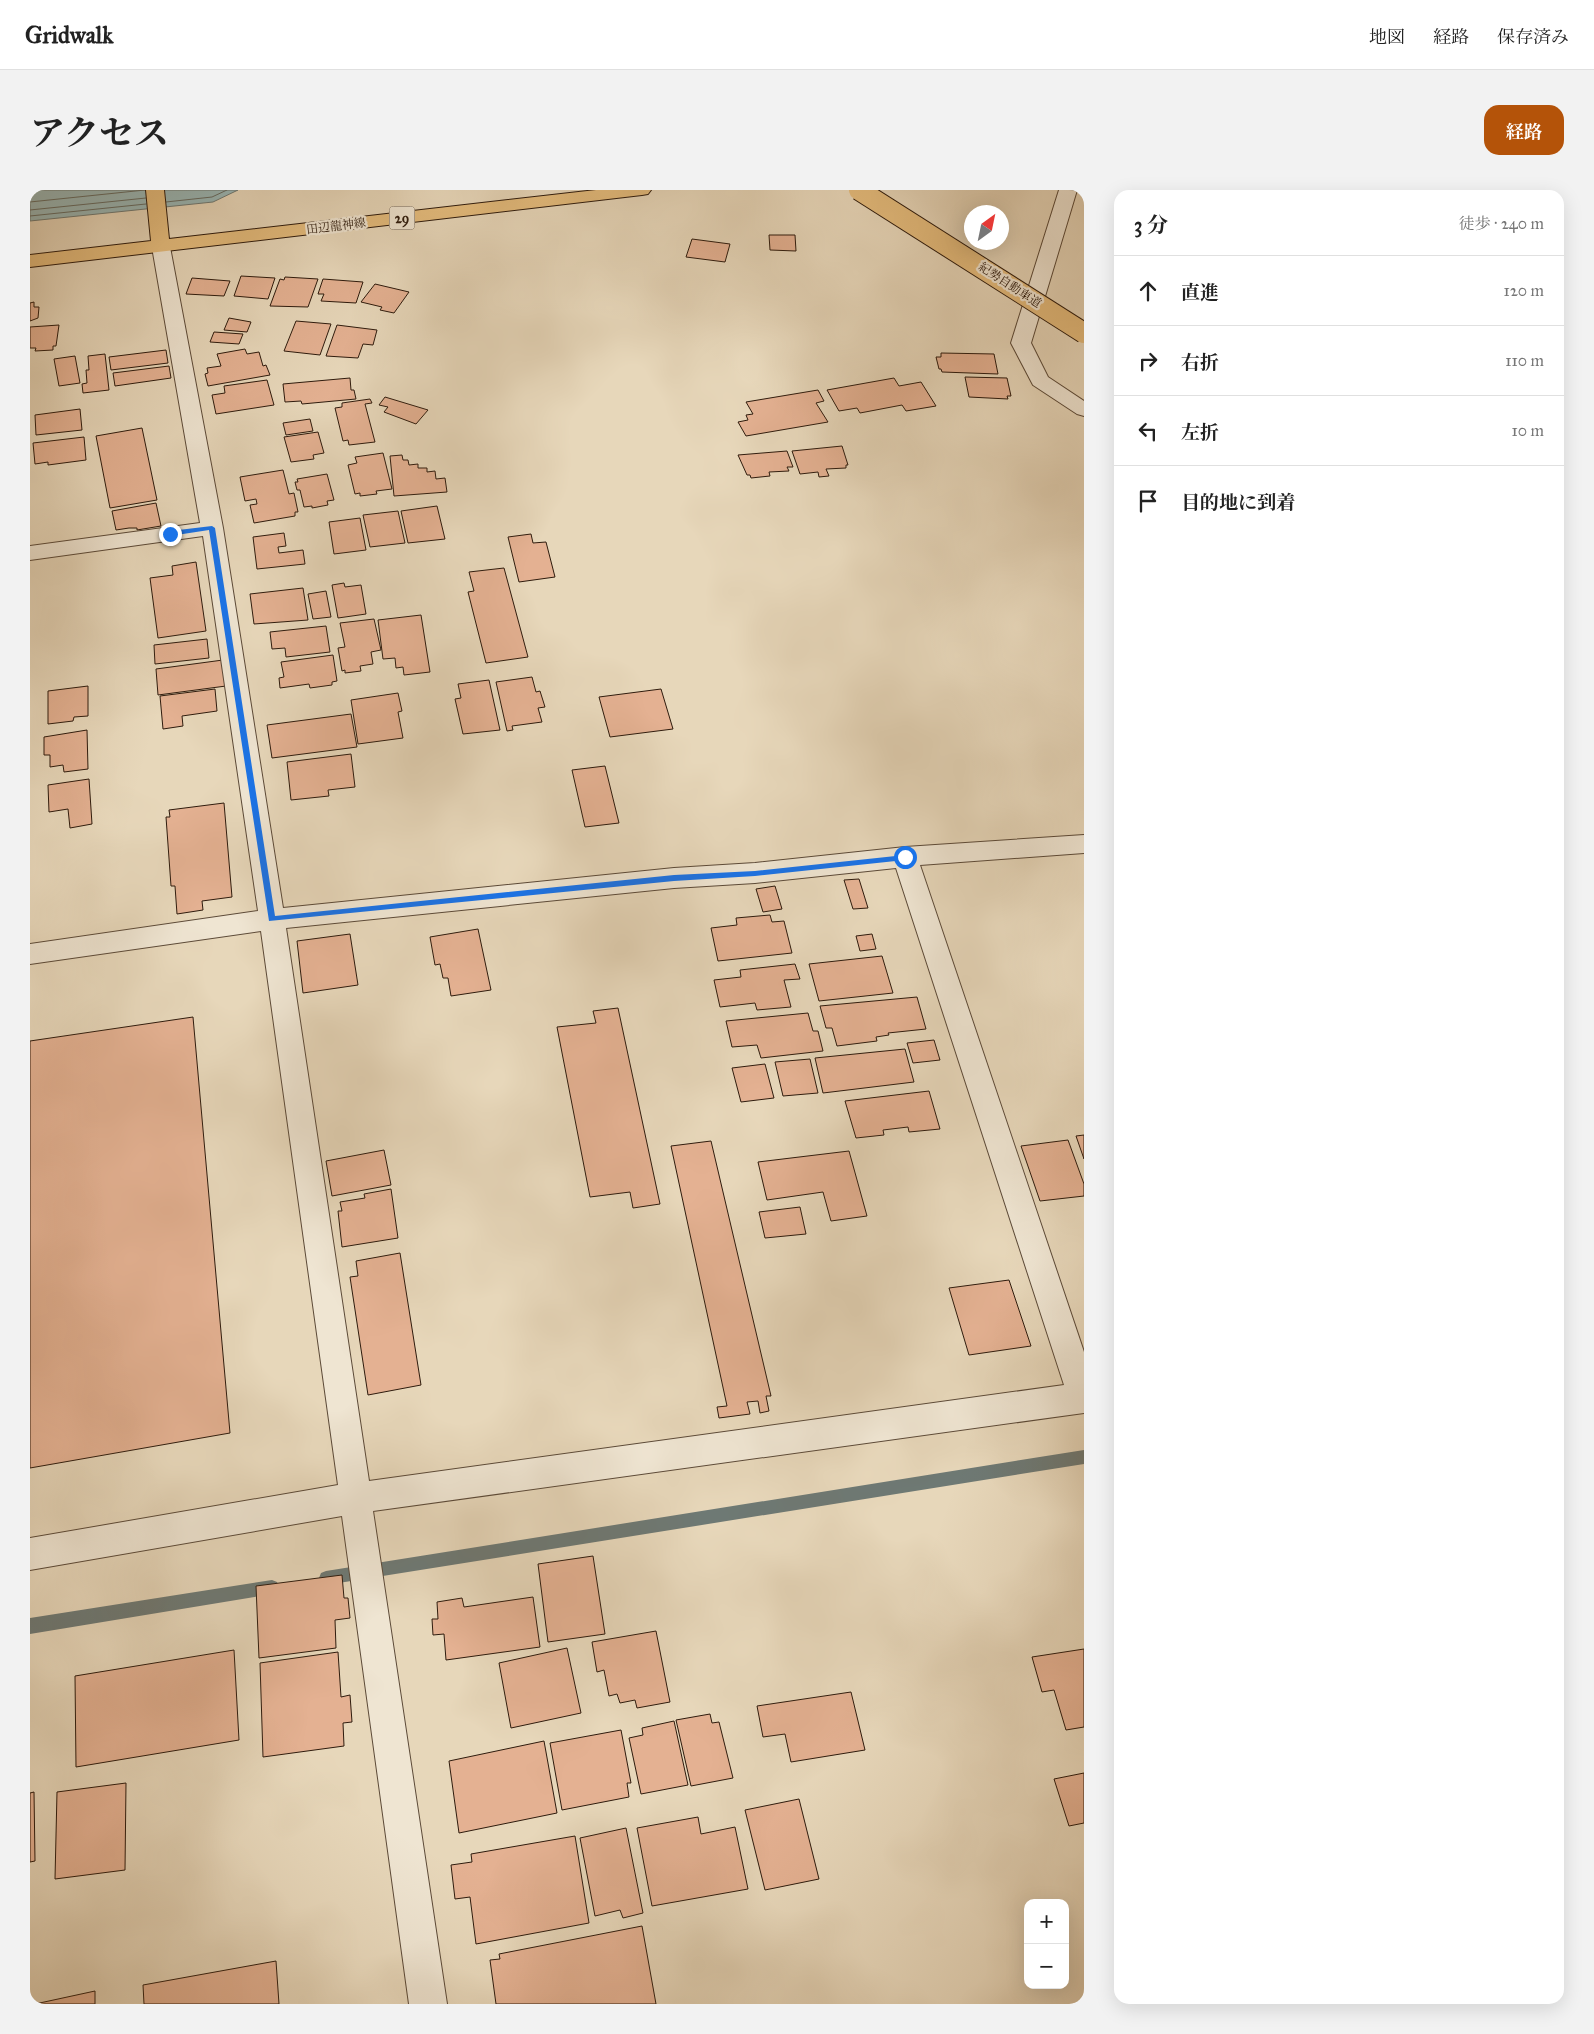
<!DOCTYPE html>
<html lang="ja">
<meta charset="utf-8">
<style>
:root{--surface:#fff;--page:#f2f2f2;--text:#222;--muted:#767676;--line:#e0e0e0;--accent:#b45309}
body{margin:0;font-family:"IM FELL Great Primer","Noto Serif JP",serif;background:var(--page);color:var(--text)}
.controls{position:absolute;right:15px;bottom:15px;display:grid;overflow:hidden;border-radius:10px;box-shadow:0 5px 20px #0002}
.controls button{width:45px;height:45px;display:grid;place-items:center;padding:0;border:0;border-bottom:1px solid var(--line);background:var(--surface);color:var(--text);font:25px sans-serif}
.compass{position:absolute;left:934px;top:15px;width:45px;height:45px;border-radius:50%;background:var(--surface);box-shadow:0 5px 20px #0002;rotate:33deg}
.stop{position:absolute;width:15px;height:15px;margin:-11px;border:4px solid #1a73e8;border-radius:50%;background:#fff}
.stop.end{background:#1a73e8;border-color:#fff;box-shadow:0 1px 5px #0008}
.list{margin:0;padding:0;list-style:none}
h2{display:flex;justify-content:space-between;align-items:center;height:65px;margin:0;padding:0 20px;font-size:21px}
h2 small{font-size:16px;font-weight:400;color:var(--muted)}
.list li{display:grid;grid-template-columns:32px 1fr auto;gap:15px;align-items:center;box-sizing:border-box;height:70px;padding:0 20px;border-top:1px solid var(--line)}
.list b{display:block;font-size:19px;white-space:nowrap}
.list em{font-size:16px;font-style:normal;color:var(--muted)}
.icon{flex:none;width:28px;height:28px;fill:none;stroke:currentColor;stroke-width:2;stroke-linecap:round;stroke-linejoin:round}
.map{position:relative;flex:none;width:1054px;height:1814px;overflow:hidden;border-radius:15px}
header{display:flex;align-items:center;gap:30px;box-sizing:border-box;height:70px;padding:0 25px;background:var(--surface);border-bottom:1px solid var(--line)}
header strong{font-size:24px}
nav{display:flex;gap:28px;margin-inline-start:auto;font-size:18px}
.intro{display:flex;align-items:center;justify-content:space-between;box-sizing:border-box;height:120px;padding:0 30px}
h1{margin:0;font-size:35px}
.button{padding:12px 22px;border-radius:15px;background:var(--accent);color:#fff;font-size:18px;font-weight:700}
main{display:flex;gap:30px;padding:0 30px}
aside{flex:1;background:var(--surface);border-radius:15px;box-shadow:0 5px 20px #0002}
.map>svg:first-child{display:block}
</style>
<header>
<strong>Gridwalk</strong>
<nav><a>地図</a><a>経路</a><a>保存済み</a></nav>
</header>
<div class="intro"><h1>アクセス</h1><a class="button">経路</a></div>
<main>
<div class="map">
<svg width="1054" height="1814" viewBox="0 0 1054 1814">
<rect width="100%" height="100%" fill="#e7d7ba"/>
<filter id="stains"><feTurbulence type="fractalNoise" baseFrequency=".004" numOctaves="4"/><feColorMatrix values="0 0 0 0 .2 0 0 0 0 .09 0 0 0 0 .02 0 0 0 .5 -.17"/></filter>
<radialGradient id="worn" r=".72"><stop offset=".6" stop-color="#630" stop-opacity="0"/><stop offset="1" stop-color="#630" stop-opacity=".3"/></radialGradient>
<!-- water -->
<path fill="#99b8b8" stroke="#6e7974" d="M0 0H208L183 12 0 31Z"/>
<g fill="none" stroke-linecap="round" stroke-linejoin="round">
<!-- shore -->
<path stroke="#646a62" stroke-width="1" d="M0 12 115 0
M136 12 182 7 197 0
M0 20 116 8
M0 26 116 14"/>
<!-- stream -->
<path fill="#6e7974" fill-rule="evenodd" d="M1054 1260V1274L296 1395 291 1393 289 1388 291 1383 296 1381Z
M242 1390 247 1392 249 1397 247 1402 242 1404 0 1444V1428Z"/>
</g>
<!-- building -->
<path fill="#e4b192" stroke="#2e1b0d" d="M739 45H765L766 61 740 60Z
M662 49 700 54 695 72 656 67Z
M211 86 245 88 238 109 204 106Z
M255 87 288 89 278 117 240 116 250 89 254 90Z
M162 88 200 91 194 106 156 104Z
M293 89 333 92 326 113 291 111 294 104H288Z
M345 94 379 102 364 123 350 120 352 117 331 112Z
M4 112V117H9L8 128 0 131V113Z
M199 128 221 132 217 142 194 140Z
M266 131 301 134 290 165 254 161Z
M29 135 26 156H23V160L5 161 6 158H0V137Z
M307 135 347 140 343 155 333 154 328 168 296 166Z
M184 142 213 144 209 154 180 152Z
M215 159 217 164 229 162 233 176 236 175 240 185 178 196 175 184 178 183 177 178 191 176 187 164Z
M136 160 138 173 81 180 79 167Z
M911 163 964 164 968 184 912 182 911 179H909L906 167H911Z
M75 164 79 200 53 203 52 194 57 193 56 180H59L58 166Z
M45 166 50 193 29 196 24 169Z
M139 176 141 188 85 196 83 183Z
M935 187 977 188 981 206H977L978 209 939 207Z
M320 188 321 200H324L326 209 272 214 271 211 255 212 253 194Z
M864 188 869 196 891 192 906 216 876 221 872 215 830 223 827 218 809 221 797 200Z
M237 190 244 215 186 224 182 205 195 203 194 196Z
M788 200 794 211 786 213 798 232 716 246 708 232 718 230 716 225 723 224 716 212Z
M355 207 398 220 386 234 354 222 358 217 349 215Z
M340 209 342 213 335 214 345 252 319 255 318 250 313 251 305 218 312 217V213Z
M50 219 52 240 6 245 5 225Z
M280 229 283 241 256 245 253 233Z
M112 238 127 310 80 318 66 246Z
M288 242 294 263 283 265 284 269 261 272 254 247Z
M54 247 56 270 18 275V272L5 274 3 253Z
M812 256 818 275H816V278L796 279 799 286 789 287 788 282 770 284 762 261Z
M757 261 763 277H757L759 281 739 282 740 286 721 288 720 285H717L708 265Z
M353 263 362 299 346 301 347 304 330 306V303L325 304 318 275 327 273 325 267Z
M372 265 373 270H378L379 275 388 274V278H397V282L405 281 406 289 415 288 417 302 364 306 360 266Z
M253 280 259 304 264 303 268 322H265V326L224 333 220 315 227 314 226 309 215 311 210 287Z
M297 284 304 310 297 311 298 315 282 318V316L274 317 270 300H267L265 292H268L267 289Z
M126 313 131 336 107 340V338H99L86 340 82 321Z
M407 316 415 349 378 353 371 321Z
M368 321 375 353 340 357 333 325Z
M330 328 336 360 304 364 299 332Z
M254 343 256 356 248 357 249 363 273 360 275 374 227 379 223 347Z
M501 344 503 353 516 352 525 387 489 392 478 347Z
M166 372 176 441 128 448 120 388 143 385 142 376Z
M474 378 498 467 456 473 438 402 444 401 439 382Z
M314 393 315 397 331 395 336 424 308 428 302 395Z
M273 398 278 430 224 434 220 404Z
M296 401 301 427 283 429 278 404Z
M391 425 400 482 374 485 373 477 366 478 365 468 353 469 348 430Z
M344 429 351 460 341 462 343 474 330 476 331 481 315 483V480L312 481 308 458 315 457 310 433Z
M296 436 300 462 256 467 255 458 242 459 240 442Z
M177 449 179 468 125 474 124 455Z
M303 465 307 491 302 492V495L280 498 279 494 250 498 249 488 254 487 251 472Z
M193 470 196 496 128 505 126 479Z
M502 487 506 502 510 501 515 517 508 518 512 532 482 536 483 540 477 541 466 492Z
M459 490 470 540 433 544 425 509 431 508 428 494Z
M58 496V526L44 527 43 531 18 534V501Z
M185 499 187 521 152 526 153 536 133 539 130 506Z
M631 499 643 539 580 547 569 507Z
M368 503 372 521 368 522 373 548 328 554 321 510Z
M321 524 327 557 242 568 237 535Z
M57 540 58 579 34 582 33 575 20 577V565H14V547Z
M321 564 325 597 298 600 299 606 261 610 257 572Z
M575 576 589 633 555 637 542 580Z
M59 589 62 634 40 638 38 619 19 622 18 595Z
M194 613 202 707 172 711 173 720 147 724 145 696H141L136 627H140L139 620Z
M829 689 838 718 823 719 814 690Z
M745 696 752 719 733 722 726 699Z
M740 725 742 732 754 731 762 763 688 771 681 738 707 735 706 728Z
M448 739 461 800 421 806 418 788H413L410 774 405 775 400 747Z
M320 744 328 795 273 803 267 751Z
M842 744 846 759 830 761 826 746Z
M852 766 863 803 789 811 779 774Z
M765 774 770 789 754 790 761 817 727 820 725 813 690 817 684 790 711 787 710 780Z
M887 807 896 839 858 843 859 845 846 847 847 851 807 856 802 838H796L790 816Z
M588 818 630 1014 603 1018 600 1002 560 1007 527 837 566 833 563 821Z
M778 823 783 841H788L793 861 731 868 727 855 702 857 696 831Z
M163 827 200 1243 0 1278V851Z
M904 850 910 870 883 873 877 853Z
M875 859 884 892 793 903 785 868Z
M780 869 788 903 753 906 745 872Z
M735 874 744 908 711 912 702 878Z
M899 901 910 939 879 942 878 937 853 940 854 945 826 948 815 911Z
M1054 945V969L1046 946Z
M1038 950 1054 994V1006L1010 1011 991 956Z
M681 951 741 1206H736L739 1221 730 1223 728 1211 717 1212 720 1224 689 1228 687 1217 697 1216 641 956Z
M354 960 361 995 302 1006 296 971Z
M819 961 837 1026 801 1031 793 1002 737 1010 728 972Z
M361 999 368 1048 312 1057 308 1021H312L310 1012 335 1008 334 1004Z
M770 1017 776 1044 735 1048 729 1022Z
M370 1063 391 1195 338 1205 320 1087 328 1086 326 1071Z
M979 1090 1001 1156 939 1165 919 1098Z
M563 1366 575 1444 518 1452 508 1374Z
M312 1385 314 1408H318L320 1428 305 1430 306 1458 229 1468 226 1396Z
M503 1407 510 1457 416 1470 414 1444 403 1445 402 1429H408L407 1412 432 1408 434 1417Z
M626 1441 640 1512 607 1518 605 1510 590 1513 587 1504 579 1506 574 1480 567 1482 562 1452Z
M537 1458 551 1523 481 1538 469 1473Z
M1054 1459V1537L1036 1540 1024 1500 1012 1502 1002 1467Z
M204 1460 209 1550 46 1577 45 1486Z
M308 1462 311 1507 320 1505 322 1532 313 1533 314 1556 233 1567 230 1473Z
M821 1502 835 1560 761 1572 755 1544 733 1547 727 1516Z
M680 1524 682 1533 689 1532 703 1588 661 1596 646 1530Z
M644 1531 658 1595 611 1604 599 1548 613 1545 612 1538Z
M591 1540 601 1593H597L599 1607 532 1620 520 1553Z
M514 1551 527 1623 429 1643 419 1571Z
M1054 1583V1633L1039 1636 1024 1589Z
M96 1593 95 1680 25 1689 27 1602Z
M4 1602 5 1671 0 1672V1603Z
M769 1609 789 1689 735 1700 715 1620Z
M668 1627 671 1644 705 1637 718 1699 622 1716 607 1638Z
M596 1638 613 1723 593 1728 590 1720 565 1726 550 1648Z
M545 1646 559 1733 446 1754 440 1707 425 1709 421 1675 442 1672 441 1664Z
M612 1736 626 1814H466L460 1770 470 1769 469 1764Z
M246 1771 249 1814H114L113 1795Z
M65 1801V1814H5Z"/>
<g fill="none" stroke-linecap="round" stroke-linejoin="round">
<defs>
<path id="street" d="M1029 0H1047L1001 153 1018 187 1054 211V226L1047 224 1003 195 981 153Z
M131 51 138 53 140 57 193 338 253 718 644 678 725 673 875 657 1054 645V663L890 675 1054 1162V1223L343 1321 417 1814H379L312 1326 0 1380V1348L308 1295 231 741 0 774V754L228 721 173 346 0 370V356L170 333 122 57 124 53ZM866 678 1034 1195 339 1291 256 738 644 698 725 693Z"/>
<path id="primary" d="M116 0H134L139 49 566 0H621L618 4 612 5 0 77V65L121 51Z"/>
</defs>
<!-- street casing -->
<use href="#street" stroke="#5c4a38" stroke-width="2"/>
<!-- primary casing -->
<use href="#primary" stroke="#2e1b0d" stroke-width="2"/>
<!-- street -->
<use href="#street" fill="#efe5d2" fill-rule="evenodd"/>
<!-- primary -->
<use href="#primary" fill="#e4bc7d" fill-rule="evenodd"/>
<defs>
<path id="highway-bridge" d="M829 0 1054 143"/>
</defs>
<!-- highway-bridge casing -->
<use href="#highway-bridge" stroke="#2e1b0d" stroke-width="22" stroke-linecap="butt"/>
<!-- highway-bridge -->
<use href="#highway-bridge" stroke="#e4bc7d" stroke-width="20"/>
</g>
<!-- route -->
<path fill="#1a73e8" d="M182 336 185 338 245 726 644 685 725 681 875 665 878 667 875 670 725 686 644 691 239 731 179 340 140 346 137 344 140 341Z"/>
<g text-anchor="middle" stroke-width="4.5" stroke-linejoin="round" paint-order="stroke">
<!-- far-street labels -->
<g font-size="12" fill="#2e1b0d" stroke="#efe5d2">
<text transform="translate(306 36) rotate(-7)" y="4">田辺龍神線</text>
<text transform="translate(980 95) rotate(33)" y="4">紀勢自動車道</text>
</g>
<!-- shield labels -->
<rect fill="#efe5d2" stroke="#685848" stroke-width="1" x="359.5" y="16.5" width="25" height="23" rx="4"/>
<g font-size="14" font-weight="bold" fill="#2e1b0d">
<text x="372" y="33">29</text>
</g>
</g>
<rect width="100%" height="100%" filter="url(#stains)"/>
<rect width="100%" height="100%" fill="url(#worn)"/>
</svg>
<div class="controls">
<button>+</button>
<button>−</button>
</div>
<svg class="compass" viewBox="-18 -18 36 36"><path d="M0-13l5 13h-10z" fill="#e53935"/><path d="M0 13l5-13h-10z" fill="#767676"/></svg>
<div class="stop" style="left:875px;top:667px"></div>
<div class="stop end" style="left:140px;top:344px"></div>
</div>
<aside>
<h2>3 分<small>徒歩 · 240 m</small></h2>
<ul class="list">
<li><svg class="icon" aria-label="ahead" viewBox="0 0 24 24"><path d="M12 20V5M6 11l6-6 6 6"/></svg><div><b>直進</b></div><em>120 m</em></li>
<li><svg class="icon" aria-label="right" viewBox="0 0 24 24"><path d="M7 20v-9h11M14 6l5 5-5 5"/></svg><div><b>右折</b></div><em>110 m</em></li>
<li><svg class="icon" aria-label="left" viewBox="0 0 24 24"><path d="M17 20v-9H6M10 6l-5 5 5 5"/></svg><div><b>左折</b></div><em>10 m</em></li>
<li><svg class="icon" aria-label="arrive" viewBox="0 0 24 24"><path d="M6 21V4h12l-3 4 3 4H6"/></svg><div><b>目的地に到着</b></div></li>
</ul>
</aside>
</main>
